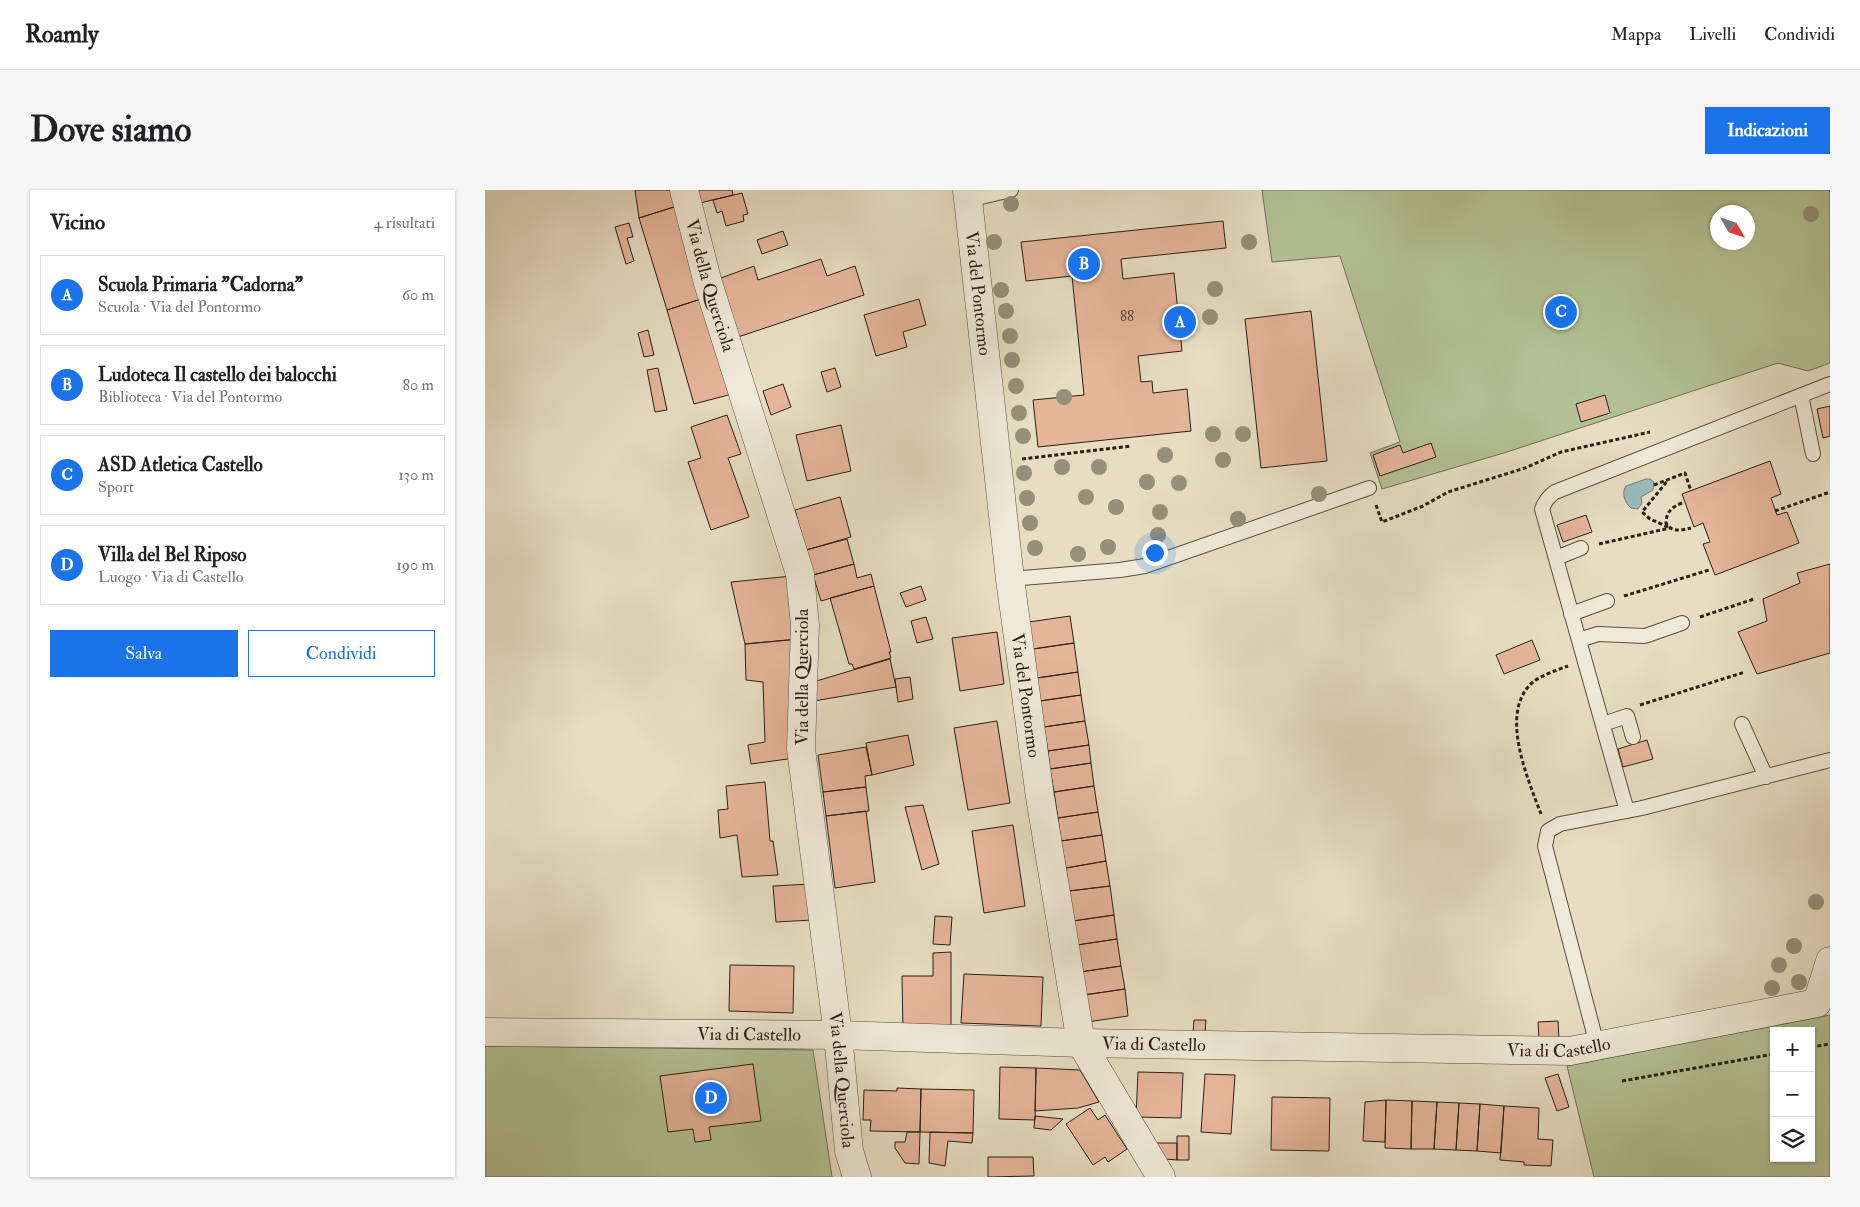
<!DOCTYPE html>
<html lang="it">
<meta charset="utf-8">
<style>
:root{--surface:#fff;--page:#f6f6f6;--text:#202124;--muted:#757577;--line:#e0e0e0;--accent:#1a73e8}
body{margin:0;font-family:"IM FELL Double Pica",serif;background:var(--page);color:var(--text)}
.controls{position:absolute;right:15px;bottom:15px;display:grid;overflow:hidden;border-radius:0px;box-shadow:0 1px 4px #0004}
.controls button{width:45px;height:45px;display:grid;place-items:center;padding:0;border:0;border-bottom:1px solid var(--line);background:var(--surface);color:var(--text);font:25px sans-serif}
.compass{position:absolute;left:1225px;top:15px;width:45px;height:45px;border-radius:50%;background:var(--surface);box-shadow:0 1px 4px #0004;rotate:129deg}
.you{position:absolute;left:669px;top:362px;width:18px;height:18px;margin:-12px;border:4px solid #fff;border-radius:50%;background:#1a73e8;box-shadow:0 0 0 8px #1a73e833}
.badge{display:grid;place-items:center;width:32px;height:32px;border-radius:50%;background:var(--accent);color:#fff;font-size:16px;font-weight:700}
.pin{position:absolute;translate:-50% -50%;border:2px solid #fff;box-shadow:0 1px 5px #0006}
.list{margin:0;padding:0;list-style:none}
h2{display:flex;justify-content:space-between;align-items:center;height:65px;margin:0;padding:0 20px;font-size:21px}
h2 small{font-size:16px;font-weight:400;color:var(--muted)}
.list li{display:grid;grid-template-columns:32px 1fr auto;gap:15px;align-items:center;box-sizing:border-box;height:80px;margin:0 10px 10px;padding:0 10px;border:1px solid var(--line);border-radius:0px}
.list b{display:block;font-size:19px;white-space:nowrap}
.list p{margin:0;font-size:16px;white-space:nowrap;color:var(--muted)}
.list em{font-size:16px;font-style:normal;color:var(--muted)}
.actions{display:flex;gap:10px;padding:15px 20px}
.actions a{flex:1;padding:11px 0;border:1px solid var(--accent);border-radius:0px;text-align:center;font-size:18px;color:var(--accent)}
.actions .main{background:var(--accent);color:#fff}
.icon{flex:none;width:28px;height:28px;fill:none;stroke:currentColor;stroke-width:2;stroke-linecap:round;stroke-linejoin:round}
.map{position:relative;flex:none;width:1345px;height:987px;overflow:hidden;border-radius:0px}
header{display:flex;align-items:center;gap:30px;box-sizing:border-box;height:70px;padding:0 25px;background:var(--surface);border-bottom:1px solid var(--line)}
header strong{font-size:24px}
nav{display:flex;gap:28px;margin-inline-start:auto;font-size:18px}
.intro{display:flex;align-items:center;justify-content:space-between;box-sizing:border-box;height:120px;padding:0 30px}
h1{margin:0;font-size:35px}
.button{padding:12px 22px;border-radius:0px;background:var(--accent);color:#fff;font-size:18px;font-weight:700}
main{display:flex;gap:30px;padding:0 30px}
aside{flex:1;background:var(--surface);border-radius:0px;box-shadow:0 1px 4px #0004}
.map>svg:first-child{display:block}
</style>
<header>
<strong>Roamly</strong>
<nav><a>Mappa</a><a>Livelli</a><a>Condividi</a></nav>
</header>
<div class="intro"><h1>Dove siamo</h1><a class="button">Indicazioni</a></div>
<main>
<aside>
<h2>Vicino<small>4 risultati</small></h2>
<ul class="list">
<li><span class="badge">A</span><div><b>Scuola Primaria &quot;Cadorna&quot;</b><p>Scuola · Via del Pontormo</p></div><em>60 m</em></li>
<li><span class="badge">B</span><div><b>Ludoteca Il castello dei balocchi</b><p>Biblioteca · Via del Pontormo</p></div><em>80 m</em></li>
<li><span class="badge">C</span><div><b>ASD Atletica Castello</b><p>Sport</p></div><em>130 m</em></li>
<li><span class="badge">D</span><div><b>Villa del Bel Riposo</b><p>Luogo · Via di Castello</p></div><em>190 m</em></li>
</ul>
<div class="actions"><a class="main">Salva</a><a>Condividi</a></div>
</aside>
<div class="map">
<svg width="1345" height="987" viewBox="0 0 1345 987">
<rect width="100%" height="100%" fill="#e6ddc2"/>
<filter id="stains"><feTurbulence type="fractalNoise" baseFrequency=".004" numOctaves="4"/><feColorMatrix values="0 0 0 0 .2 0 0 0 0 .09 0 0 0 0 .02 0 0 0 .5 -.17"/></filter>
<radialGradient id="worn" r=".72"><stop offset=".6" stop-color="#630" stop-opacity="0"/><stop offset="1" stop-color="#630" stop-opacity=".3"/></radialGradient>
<!-- green -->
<path fill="#b3c295" stroke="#707056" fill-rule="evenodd" d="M777 0H1345V173L1323 181 1293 173 1022 262 897 299 885 263 915 252 855 66 787 72ZM1232 22H1262V52H1232Z
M1345 825V987H1109L1082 876ZM1289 841H1326V968H1289Z
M0 856 328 860 347 987H0Z"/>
<!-- water -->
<path fill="#9bb9be" stroke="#6f7b7b" d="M1161 289H1165L1169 292 1168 300 1156 307 1157 313 1153 319 1146 318C1140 313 1136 303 1141 296Z"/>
<!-- building -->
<path fill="#e5b59a" stroke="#2c1f17" d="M150 0H189L192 16 154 28Z
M212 0H247L248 5 215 13Z
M257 3 263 24 258 25 259 31 241 36 237 21 232 23 228 10Z
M192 16 219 108 182 120 154 28Z
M738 31 741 58 636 69 638 89 689 83 697 161 653 166 656 192 667 191 668 203 702 199 706 241 553 257 548 210 599 205 587 86 541 91 536 52Z
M144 33 148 47 142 48 149 71 141 74 130 37Z
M298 41 303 55 277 64 272 50Z
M336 69 342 86 370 76 379 105 253 147 233 89 269 76 273 90Z
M219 108 247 204 209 214 182 120Z
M434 109 441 135 418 142 422 157 391 166 379 125Z
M826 121 842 271 776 278 760 129Z
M163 140 169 165 159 167 153 143Z
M173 178 182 220 170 222 162 180Z
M350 178 356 197 342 202 336 182Z
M298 194 306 217 286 225 278 201Z
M1120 205 1125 223 1096 232 1091 214Z
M1345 216V246L1338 248 1332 219Z
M242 225 256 264 243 268 264 327 226 340 203 272 216 268 206 237Z
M356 235 366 281 322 291 311 245Z
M946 253 951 267 895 286 888 265 915 255 918 263Z
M1285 271 1296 304 1286 308 1292 325 1302 322 1314 353 1230 385 1218 354 1225 352 1218 333 1209 337 1197 304Z
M355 307 366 347 321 360 310 320Z
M1101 325 1107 342 1078 352 1072 335Z
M362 349 369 374 328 385 321 360Z
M369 374 372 388 386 384 389 396 336 411 328 385Z
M1345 374V463L1272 484 1253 442 1282 431 1278 409 1315 393 1312 383Z
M307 386 314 449 260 454 246 392Z
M389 396 406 462H404L406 468 369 479 367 474H364L345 408Z
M436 396 441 410 421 417 415 403Z
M585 426 589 453 548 459 544 432Z
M441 427 448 449 432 453 426 431Z
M512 442 519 494 475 501 467 448Z
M314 449 310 568 266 574 263 555 280 552 278 492 261 490 260 454Z
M1047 450 1055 470 1019 484 1011 465Z
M589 453 593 482 552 488 548 459Z
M405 469 411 497 329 511 328 492Z
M593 482 596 505 555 511 552 488Z
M425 487 428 509 413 512 410 489Z
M596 505 600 531 559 537 555 511Z
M512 531 525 613 483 620 469 538Z
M600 531 604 555 563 561 559 537Z
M423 545 429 575 387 585 381 553Z
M1162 550 1168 569 1138 577 1133 559Z
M604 555 606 573 565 579 563 561Z
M381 557 387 585 380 586 381 597 338 602 333 565Z
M606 573 609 596 569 602 565 579Z
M280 592 285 651H288L293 685 257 687 252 645 235 648 233 620 243 619 241 596Z
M609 596 613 622 573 628 569 602Z
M381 597 384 621 341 626 338 602Z
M438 615 454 674 437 680 420 617Z
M381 621 390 692 350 698 341 626Z
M613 622 617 645 576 651 573 628Z
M528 635 540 716 499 723 487 641Z
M617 645 621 671 581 678 576 651Z
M621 671 625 696 584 701 581 678Z
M325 694 327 730 291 732 288 696Z
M625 696 629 725 588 731 584 701Z
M629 725 632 749 592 755 588 731Z
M450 726 467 727 465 755 448 754Z
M632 749 636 776 595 782 592 755Z
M466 762V842H418L417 786H448V763Z
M245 775 309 776 308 823 244 821Z
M636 776 640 799 599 805 595 782Z
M479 784 558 787 556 836 476 833Z
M640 799 643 826 602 832 599 805Z
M709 830H721L720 843 708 842Z
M1073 831 1074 849 1054 850 1053 832Z
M268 874 276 931 224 937 226 950 210 952 208 939 183 942 175 886Z
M515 877 551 878 550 930 514 929Z
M551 878 595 880 614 912 593 918 550 921Z
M653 882 698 883 696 928 651 927Z
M720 884 750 885 746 944 716 942Z
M1073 884 1084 917 1072 921 1060 888Z
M412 898 436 899 435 942 385 941 386 930H378L379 900 412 901Z
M436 899 489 900 488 943 435 942Z
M787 907 845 908 844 961 786 960Z
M901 910 900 952 878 951 880 912Z
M901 910 927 911 926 959 900 958Z
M927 911 952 912 949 959H926Z
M952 912 974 913 971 960 949 959Z
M974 913 995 914 992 961 971 960Z
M995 914 1019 916 1016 963 992 961Z
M1019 916 1054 918 1053 949 1068 950 1066 976 1039 975V972L1015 970Z
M605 918 613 930 620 925 642 959 623 972 620 967 608 975 581 934Z
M550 926 578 929 566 940 549 938Z
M422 942H435L434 974 420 973 410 958V952H420Z
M445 942 488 943 487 953 463 951 460 976 444 973Z
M692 946H704V970H692Z
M660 953H692V970L668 968Z
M503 967H548L549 986 503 987Z"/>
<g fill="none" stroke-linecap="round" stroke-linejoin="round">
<defs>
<path id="service" d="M483 10 526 0
M1316 205 1328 264
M1071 368 1096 358
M525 389 635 380 660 376 884 298
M1086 424 1122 411
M1094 450 1113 444 1160 446 1197 433
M1118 534 1142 526 1148 547
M1257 534 1281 587
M1142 621 1057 319C1060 311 1063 307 1070 302L1345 194
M1112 855 1060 656 1063 641 1075 634 1157 618 1345 570"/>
<g id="minor">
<path id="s1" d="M199 0 223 93 315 384 320 435 316 559 353 845 364 961 372 987"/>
<path id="s2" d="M482 0 525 389 555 607 596 853 676 987"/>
<path id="s3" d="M0 842 353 845 596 853 1085 861 1332 813 1345 771"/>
</g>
</defs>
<!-- service casing -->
<use href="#service" stroke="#5a4e42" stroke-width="16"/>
<!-- minor casing -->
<use href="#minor" stroke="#5a4e42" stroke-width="29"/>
<!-- path -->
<path stroke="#2c1f17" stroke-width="3" stroke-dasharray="4 2.5" stroke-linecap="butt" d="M537 269 646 256
M1169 295 1200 283 1206 301
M1197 313C1187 317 1181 322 1181 333 1187 343 1196 340 1206 338
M891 315 897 332 938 316 963 302 1040 278 1076 262 1165 242
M1290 321 1345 302
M1183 337 1165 329 1157 322 1184 289
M1114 354 1185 338
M1139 406 1224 380
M1215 427 1269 409
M1155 515 1260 482
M1056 624C1043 589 1013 522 1048 492 1057 485 1072 480 1083 476
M1326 857 1345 854
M1137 891 1289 864"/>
<!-- service -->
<use href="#service" stroke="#efe9d7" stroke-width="14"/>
<!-- minor -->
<use href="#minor" stroke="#efe9d7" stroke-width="28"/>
</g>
<!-- trees -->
<g fill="#968f79">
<circle cx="526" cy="14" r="8"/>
<circle cx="1326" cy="24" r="8"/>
<circle cx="509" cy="52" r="8"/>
<circle cx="764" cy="52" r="8"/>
<circle cx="730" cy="99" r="8"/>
<circle cx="516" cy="100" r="8"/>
<circle cx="521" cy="121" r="8"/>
<circle cx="725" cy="127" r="8"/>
<circle cx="525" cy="146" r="8"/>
<circle cx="527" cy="170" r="8"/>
<circle cx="531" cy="196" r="8"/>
<circle cx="579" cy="207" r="8"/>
<circle cx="534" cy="223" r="8"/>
<circle cx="728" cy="244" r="8"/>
<circle cx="758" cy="244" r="8"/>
<circle cx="538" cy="246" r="8"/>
<circle cx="680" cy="265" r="8"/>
<circle cx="738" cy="270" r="8"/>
<circle cx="577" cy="277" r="8"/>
<circle cx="614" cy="277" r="8"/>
<circle cx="539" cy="283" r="8"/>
<circle cx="662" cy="292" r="8"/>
<circle cx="694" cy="293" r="8"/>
<circle cx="834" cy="304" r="8"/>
<circle cx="601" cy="307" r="8"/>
<circle cx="542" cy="308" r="8"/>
<circle cx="631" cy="317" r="8"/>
<circle cx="675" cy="322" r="8"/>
<circle cx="753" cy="329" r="8"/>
<circle cx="545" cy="333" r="8"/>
<circle cx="673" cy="345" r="8"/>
<circle cx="623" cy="357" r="8"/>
<circle cx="550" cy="358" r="8"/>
<circle cx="593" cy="364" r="8"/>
<circle cx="1331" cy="712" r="8"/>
<circle cx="1309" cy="756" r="8"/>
<circle cx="1294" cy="775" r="8"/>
<circle cx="1314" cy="792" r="8"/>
<circle cx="1287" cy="798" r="8"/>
</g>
<g text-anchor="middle" stroke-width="5" stroke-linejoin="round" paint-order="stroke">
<!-- number labels -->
<g font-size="15" fill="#5a4438">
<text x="642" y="131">88</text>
</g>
<!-- street labels -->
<g font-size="18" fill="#2c1f17" stroke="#efe9d7">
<text dy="6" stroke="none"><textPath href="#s1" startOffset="99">Via della Querciola</textPath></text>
<text dy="6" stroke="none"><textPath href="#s2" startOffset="104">Via del Pontormo</textPath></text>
<text transform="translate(317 487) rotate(-90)" y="6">Via della Querciola</text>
<text dy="6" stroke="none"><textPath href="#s2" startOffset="509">Via del Pontormo</textPath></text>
<text dy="6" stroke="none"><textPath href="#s3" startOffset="264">Via di Castello</textPath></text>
<text dy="6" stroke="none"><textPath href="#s3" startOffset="669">Via di Castello</textPath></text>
<text dy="6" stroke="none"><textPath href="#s3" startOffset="1074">Via di Castello</textPath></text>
<text dy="6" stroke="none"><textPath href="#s1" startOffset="910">Via della Querciola</textPath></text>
</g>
</g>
<rect width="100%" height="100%" filter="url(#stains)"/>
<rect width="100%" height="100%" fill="url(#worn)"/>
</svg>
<div class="controls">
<button>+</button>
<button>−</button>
<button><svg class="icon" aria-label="layers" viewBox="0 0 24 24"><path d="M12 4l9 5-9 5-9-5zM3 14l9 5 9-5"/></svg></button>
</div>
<svg class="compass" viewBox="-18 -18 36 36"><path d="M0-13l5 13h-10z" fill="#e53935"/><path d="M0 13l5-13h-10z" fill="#757577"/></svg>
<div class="you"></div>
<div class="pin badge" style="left:695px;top:132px">A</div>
<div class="pin badge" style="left:599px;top:74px">B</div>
<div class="pin badge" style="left:1076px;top:122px">C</div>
<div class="pin badge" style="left:226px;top:908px">D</div>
</div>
</main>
